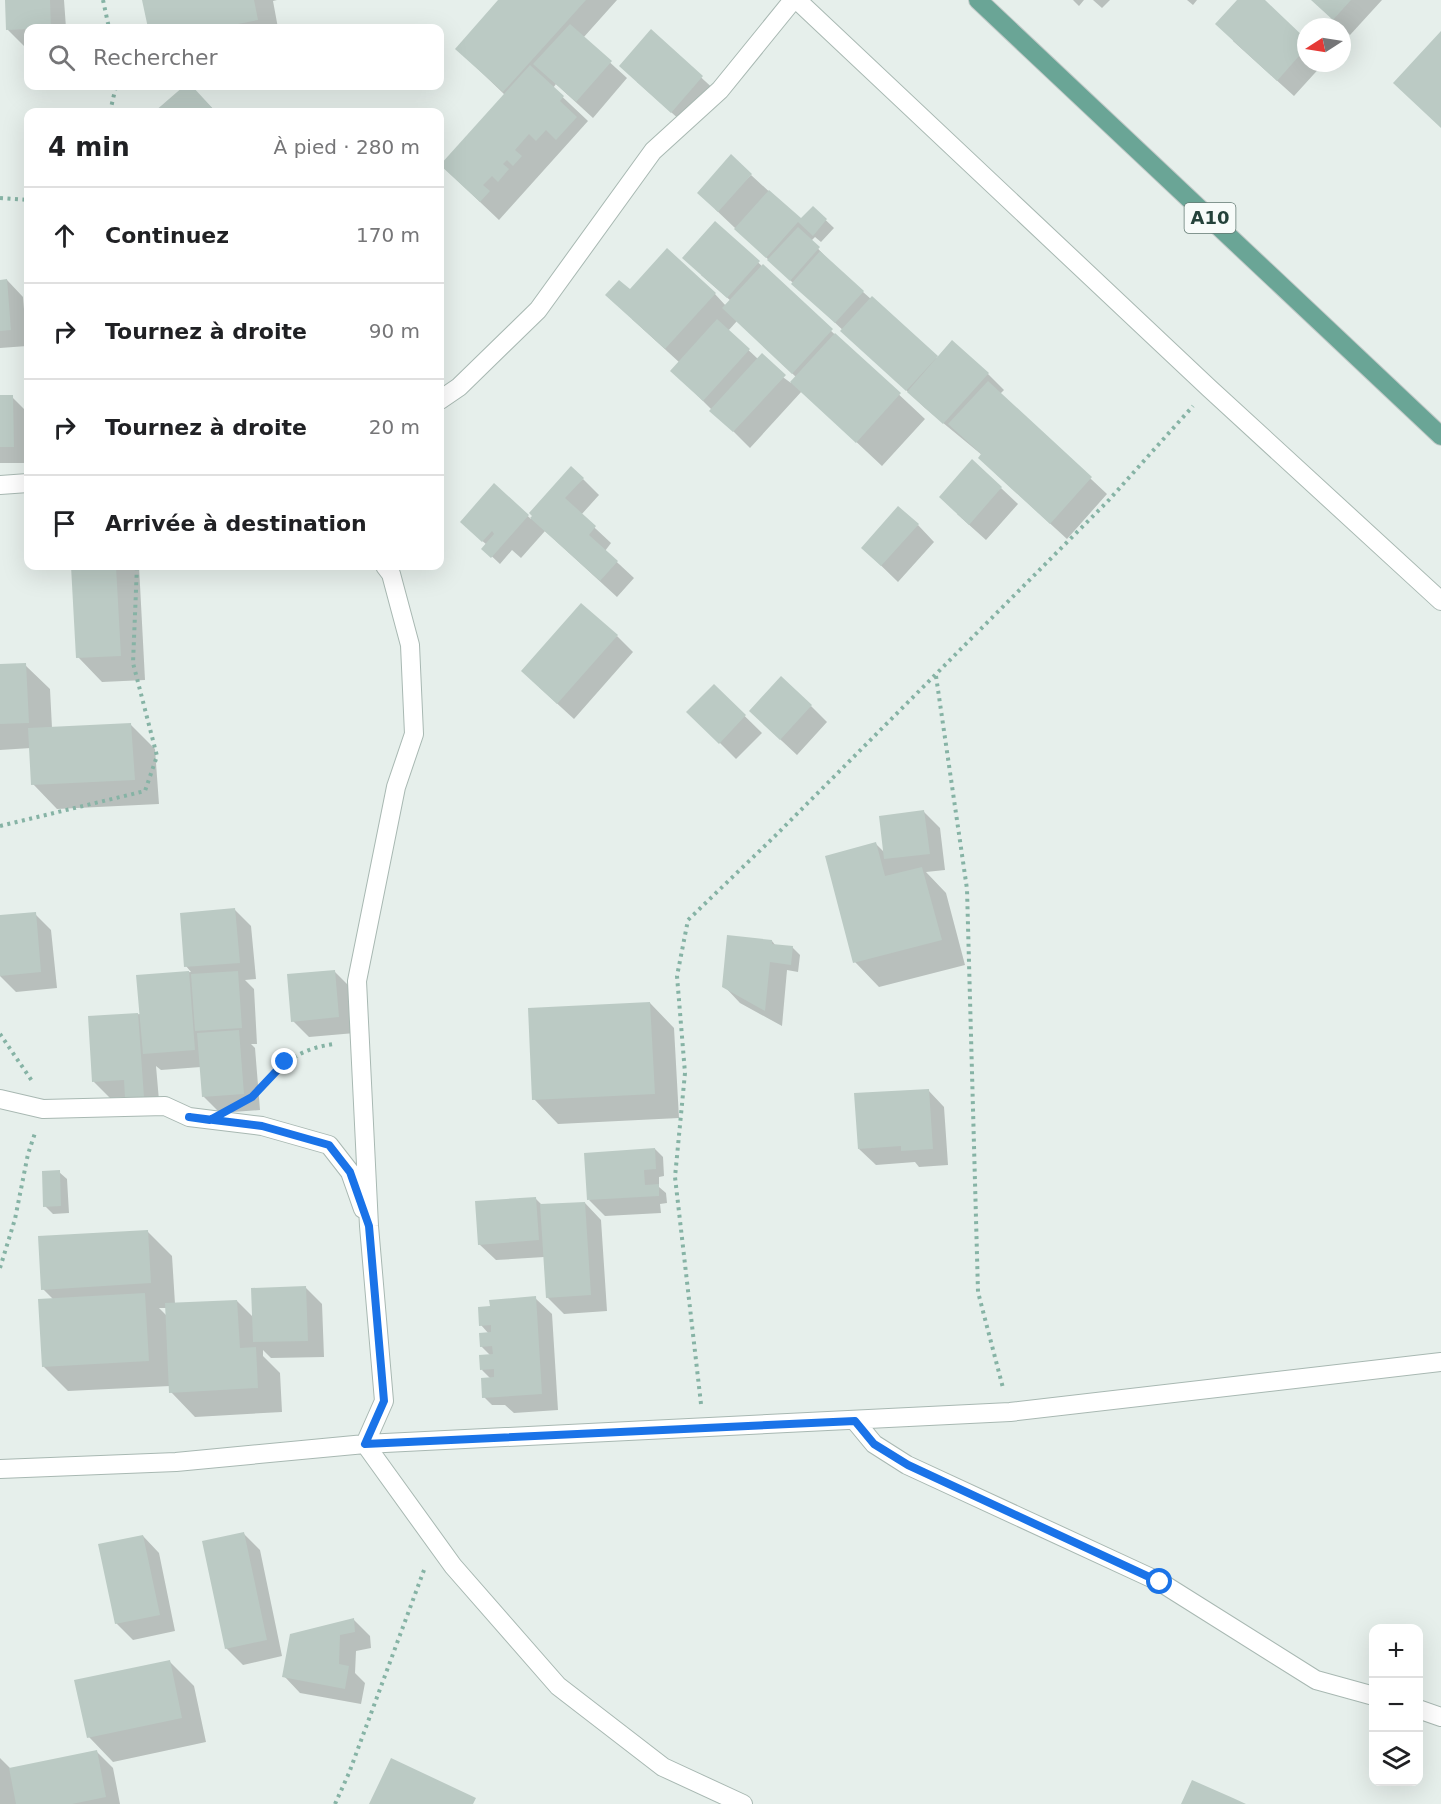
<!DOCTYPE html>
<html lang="fr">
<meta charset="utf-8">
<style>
:root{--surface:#fff;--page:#f2f2f2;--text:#202124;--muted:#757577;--line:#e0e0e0}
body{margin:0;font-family:"DejaVu Sans",sans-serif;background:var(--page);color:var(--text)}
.controls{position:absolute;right:18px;bottom:18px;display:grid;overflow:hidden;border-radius:12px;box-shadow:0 6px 24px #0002}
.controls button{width:54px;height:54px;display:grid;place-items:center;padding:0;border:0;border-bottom:2px solid var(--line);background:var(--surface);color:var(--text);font:30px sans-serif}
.compass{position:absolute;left:1297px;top:18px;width:54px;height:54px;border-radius:50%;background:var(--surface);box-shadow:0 6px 24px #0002;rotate:258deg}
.stop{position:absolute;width:18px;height:18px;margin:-14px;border:4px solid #1a73e8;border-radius:50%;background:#fff}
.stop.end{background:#1a73e8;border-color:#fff;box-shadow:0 2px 6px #0008}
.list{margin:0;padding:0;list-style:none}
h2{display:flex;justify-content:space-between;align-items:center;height:78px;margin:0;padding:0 24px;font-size:26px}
h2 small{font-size:20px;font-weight:400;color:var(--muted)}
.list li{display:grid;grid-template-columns:39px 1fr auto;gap:18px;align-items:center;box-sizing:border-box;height:96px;padding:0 24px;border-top:2px solid var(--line)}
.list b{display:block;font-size:22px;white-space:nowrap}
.list em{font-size:20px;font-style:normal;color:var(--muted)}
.icon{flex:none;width:33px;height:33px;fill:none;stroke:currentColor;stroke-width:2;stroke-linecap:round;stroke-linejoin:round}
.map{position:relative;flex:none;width:1441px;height:1804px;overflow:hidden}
.search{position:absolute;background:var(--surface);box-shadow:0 6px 24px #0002;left:24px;top:24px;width:420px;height:66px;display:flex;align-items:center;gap:15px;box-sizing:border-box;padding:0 21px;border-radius:12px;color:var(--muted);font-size:22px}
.panel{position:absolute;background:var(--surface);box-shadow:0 6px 24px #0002;left:24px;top:108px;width:420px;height:462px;border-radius:12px}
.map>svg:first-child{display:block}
</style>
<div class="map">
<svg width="1441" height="1804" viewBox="0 0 1441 1804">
<rect width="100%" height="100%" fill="#e6efeb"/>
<!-- shadow -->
<path fill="#0003" fill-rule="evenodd" d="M6 0H64L66 28H28V46H24L8 30Z
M144 0H277L273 1 278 28H150Z
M500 0H617L583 38 627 78 593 118 556 84 553 88 588 121 499 220 441 165 505 95 457 49Z
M1073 0H1084L1079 6Z
M1093 0H1110L1102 8Z
M1187 0H1197L1193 5Z
M1239 0H1263L1306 41V63H1324L1294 96 1233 41Z
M1312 0H1382L1350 35Z
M652 32 719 94 689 128 637 82Z
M186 86H190L216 112H156Z
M751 175 801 221 813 208 834 228 821 242 815 237 811 241 834 266 938 359 988 374 1004 390 1000 394 1107 494 1067 539 996 474 982 455 925 408 715 209Z
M716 223 925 419 882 466 802 391 750 448 689 387 680 363 632 319 630 291 715 294 726 306 731 301 701 275ZM737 321 796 377 791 383 758 359 728 331Z
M7 280 23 297 27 346 0 348V281Z
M0 397H12L28 413V463H0Z
M583 479 599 495 581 515 611 543 605 551 634 578 617 597 545 531 521 558 512 550 500 564 484 549 487 545 470 530 494 485 531 519Z
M1001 488 1018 504 986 540 957 514Z
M918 525 934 542 898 582 863 548Z
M73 566H139L145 680 102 682 78 657Z
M617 636 633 652 574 719 539 687Z
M25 665 50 689 52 728 131 725 155 749 159 804 57 809 33 784 31 748 0 750V666Z
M714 686 762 733 736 759 689 712Z
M811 706 827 722 797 755 767 727Z
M924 812 940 828 945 870 926 872 946 893 965 965 879 987 855 962 876 844 885 853Z
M235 910 251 926 256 979 245 980 254 989 257 1044H251L255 1048 260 1110 220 1113 204 1097 201 1067 161 1070 156 1066 160 1112 143 1114 126 1097 110 1098 94 1082 90 1018 141 1014 138 976 191 972 186 966Z
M35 914 51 930 57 988 16 992 0 976V917Z
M772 941 776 946 792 947 800 955 798 972 787 970 782 1026 740 1003 724 986Z
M335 972 351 988 355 1033 309 1037 293 1021Z
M650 1003 674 1028 679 1118 558 1124 534 1099Z
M928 1090 944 1107 948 1165 919 1167 915 1162 876 1165 859 1149Z
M655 1149 663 1157 664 1176 659 1177V1187L666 1193 667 1203 660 1204 661 1213 605 1216 589 1200Z
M59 1172 67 1179 69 1213 53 1214 45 1206Z
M536 1199 543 1206 585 1203 601 1220 607 1311 564 1314 547 1297 544 1257 496 1260 479 1244Z
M147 1231 172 1256 175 1304 237 1301 254 1318 306 1288 322 1304 324 1357 271 1358 263 1350V1356L280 1373 282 1412 195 1417 171 1392 170 1386 68 1391 44 1367 53 1299 43 1289ZM159 1308H166L167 1316Z
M535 1298 552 1314 558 1410 514 1413 505 1405H492L484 1397 491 1379 482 1370 491 1356 481 1346 489 1334 481 1325Z
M244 1534 260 1550 282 1656 243 1665 226 1648Z
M143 1536 159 1553 175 1631 133 1640 116 1623Z
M354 1620 370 1636 371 1648 356 1651 355 1673 365 1683 361 1704 300 1693 284 1676Z
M169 1661 194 1686 206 1742 113 1762 89 1737Z
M96 1751 113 1768 120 1804H0V1758L11 1769Z"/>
<!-- building -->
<path fill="#bbcac4" d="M5 0H50L51 28 6 30Z
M142 0H254L258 20 217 28H148Z
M498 0H586L503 92 455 49Z
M1237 0H1265L1306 39V48L1277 81 1215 24Z
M1311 0H1351L1333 20Z
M570 24 612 61 576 102 533 64Z
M651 29 703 76 671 113 619 66Z
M1441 31V128L1393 83Z
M530 65 564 96 560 101 577 117 556 140 546 130 536 141 529 134 515 150 522 156 513 166 507 160 503 164 509 169 498 182 492 176 483 185 490 191 480 202 440 165Z
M184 86H192L216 112H154Z
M731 154 752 174 718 212 697 193Z
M769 190 801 218 813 206 827 219 813 236 798 222 766 258 734 229Z
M715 221 760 261 727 298 682 258Z
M798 227 820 247 790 281 767 260Z
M667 248 716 293 665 349 605 295 619 280 630 289Z
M820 251 864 291 835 323 791 284Z
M763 264 833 329 792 374 722 308Z
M7 279 11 330 0 331V280Z
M872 296 938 356 906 391 840 331Z
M717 319 750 349 703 401 670 371Z
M835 333 901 393 856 443 790 382Z
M952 340 989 373 943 424 907 392Z
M762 353 786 375 733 432 709 411Z
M988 381 1092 477 1050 524 978 458 981 454 948 424Z
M0 395H13L14 447H0Z
M972 459 1002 487 969 525 939 497Z
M571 466 584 478 565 498 596 526 589 535 618 561 600 581 530 518 532 516 529 513Z
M494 483 529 515 491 558 481 549 494 534 492 531 482 542 460 522Z
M898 506 919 524 881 566 861 548Z
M71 566H116L121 656 76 658Z
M581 603 618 635 557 704 521 671Z
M26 663 29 723 0 724V664Z
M781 676 812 705 780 740 749 711Z
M714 684 746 715 719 744 686 712Z
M131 723 135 780 31 785 28 728Z
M924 810 930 854 884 859 879 816Z
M876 842 885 876 922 867 942 940 853 963 825 856Z
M235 908 240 963 184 967 180 913Z
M36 912 41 972 0 976V915Z
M727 935 772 940V944L793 946 791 965 770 962 765 1011 722 987Z
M335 970 339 1017 291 1022 287 974Z
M189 971 195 1050 143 1054 136 975Z
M238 971 242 1028 195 1031 191 974Z
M650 1002 655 1094 532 1100 528 1008Z
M138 1013 144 1097 125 1098 124 1080 92 1082 88 1016Z
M239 1030 244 1094 202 1097 197 1033Z
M929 1089 933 1149 901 1151V1146L858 1149 854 1093Z
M655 1148 656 1169 644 1170 645 1185 659 1184V1196L587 1200 584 1153Z
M60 1170 61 1206 43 1207 42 1171Z
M536 1197 539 1240 478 1245 475 1201Z
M585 1202 591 1295 546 1298 540 1204Z
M148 1230 151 1283 41 1290 38 1236Z
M306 1286 308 1341 253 1342 251 1288Z
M145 1293 149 1361 42 1367 38 1299Z
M536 1296 542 1394 482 1398 481 1378 494 1377V1369L480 1370 479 1355 493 1354 492 1346 480 1347 479 1333 491 1332V1325L479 1326 478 1307 490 1306 489 1300Z
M237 1300 240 1348 256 1347 258 1388 169 1393 165 1303Z
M244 1532 267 1640 225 1649 202 1541Z
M143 1535 160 1615 115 1624 98 1544Z
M354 1618 355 1632 340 1635 339 1664 349 1666 345 1689 282 1677 290 1634Z
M170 1660 182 1718 87 1738 74 1680Z
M97 1750 106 1797 72 1804H16L9 1768Z
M391 1758 476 1798 473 1804H369Z
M1192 1780 1233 1798 1246 1804H1181Z"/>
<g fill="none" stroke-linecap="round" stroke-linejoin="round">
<defs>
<path id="street" d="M797 0 1209 388 1441 601
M440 400 459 387 538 310 653 151 720 90 793 0
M0 485 28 483
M385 566 391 574 410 645 414 734 396 787 357 981 369 1226 384 1401 365 1444 453 1566 558 1686 663 1767 743 1804
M0 1099 43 1109 165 1106 189 1117 262 1126 329 1145 350 1172 363 1209
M855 1421 874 1444 907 1465 1160 1582 1316 1680 1374 1696
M0 1469 176 1462 365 1444 1010 1412 1441 1362
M1418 1709 1441 1717"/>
<path id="primary" d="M978 0 1441 436"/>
</defs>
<!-- street casing -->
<use href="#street" stroke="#a8b8b2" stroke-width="20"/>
<!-- primary casing -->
<use href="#primary" stroke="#c2cac8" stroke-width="20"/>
<!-- path -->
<path stroke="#86b3a5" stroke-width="4" stroke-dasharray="3 4.5" stroke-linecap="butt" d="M103 0 109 28
M110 112 116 86
M0 198 28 200
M936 676 967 889 978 1292 1003 1388
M0 826 145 791 157 756 133 663 137 566
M0 1034 32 1081
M250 1098C284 1071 285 1051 334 1044
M0 1268 15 1219 28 1154 35 1133
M701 1404 675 1177 685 1073 677 976 688 920 775 836 1108 501 1193 406
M335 1804 349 1773 424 1570"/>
<!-- street -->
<use href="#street" stroke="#fff" stroke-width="18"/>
<!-- primary -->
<use href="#primary" stroke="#6aa596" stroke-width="18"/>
</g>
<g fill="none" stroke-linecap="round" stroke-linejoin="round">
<!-- route -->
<path stroke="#1a73e8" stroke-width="8" d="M285 1062 252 1097 210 1120 189 1117 262 1126 329 1145 350 1172 369 1226 384 1401 365 1444 855 1421 874 1444 908 1465 1160 1582"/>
</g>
<g text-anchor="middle" stroke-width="5" stroke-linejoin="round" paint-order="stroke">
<!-- shield labels -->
<rect fill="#f7fbf9" stroke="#637a73" stroke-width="1.5" x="1184.5" y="203" width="51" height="30" rx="4.5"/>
<g font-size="18" font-weight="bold" fill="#24423a">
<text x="1210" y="224">A10</text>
</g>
</g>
</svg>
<div class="controls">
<button>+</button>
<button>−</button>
<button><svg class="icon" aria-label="layers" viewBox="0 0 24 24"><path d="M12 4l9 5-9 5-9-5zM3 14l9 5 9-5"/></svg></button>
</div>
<svg class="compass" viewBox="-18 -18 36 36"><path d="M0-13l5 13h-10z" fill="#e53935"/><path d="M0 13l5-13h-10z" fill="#757577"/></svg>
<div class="stop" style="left:1160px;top:1582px"></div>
<div class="stop end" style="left:285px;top:1062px"></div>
<div class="search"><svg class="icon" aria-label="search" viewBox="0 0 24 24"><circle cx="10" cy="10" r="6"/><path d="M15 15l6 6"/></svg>Rechercher</div>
<section class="panel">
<h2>4 min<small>À pied · 280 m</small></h2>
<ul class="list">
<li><svg class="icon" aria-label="ahead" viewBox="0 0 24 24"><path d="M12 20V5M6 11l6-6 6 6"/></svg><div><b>Continuez</b></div><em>170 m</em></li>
<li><svg class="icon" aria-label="right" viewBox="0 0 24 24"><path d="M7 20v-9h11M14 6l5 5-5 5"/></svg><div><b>Tournez à droite</b></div><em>90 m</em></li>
<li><svg class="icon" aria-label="right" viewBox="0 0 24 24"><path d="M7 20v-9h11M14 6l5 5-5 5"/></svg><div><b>Tournez à droite</b></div><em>20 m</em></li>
<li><svg class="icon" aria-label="arrive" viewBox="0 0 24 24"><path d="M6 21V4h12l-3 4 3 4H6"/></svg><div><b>Arrivée à destination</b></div></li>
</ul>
</section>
</div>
